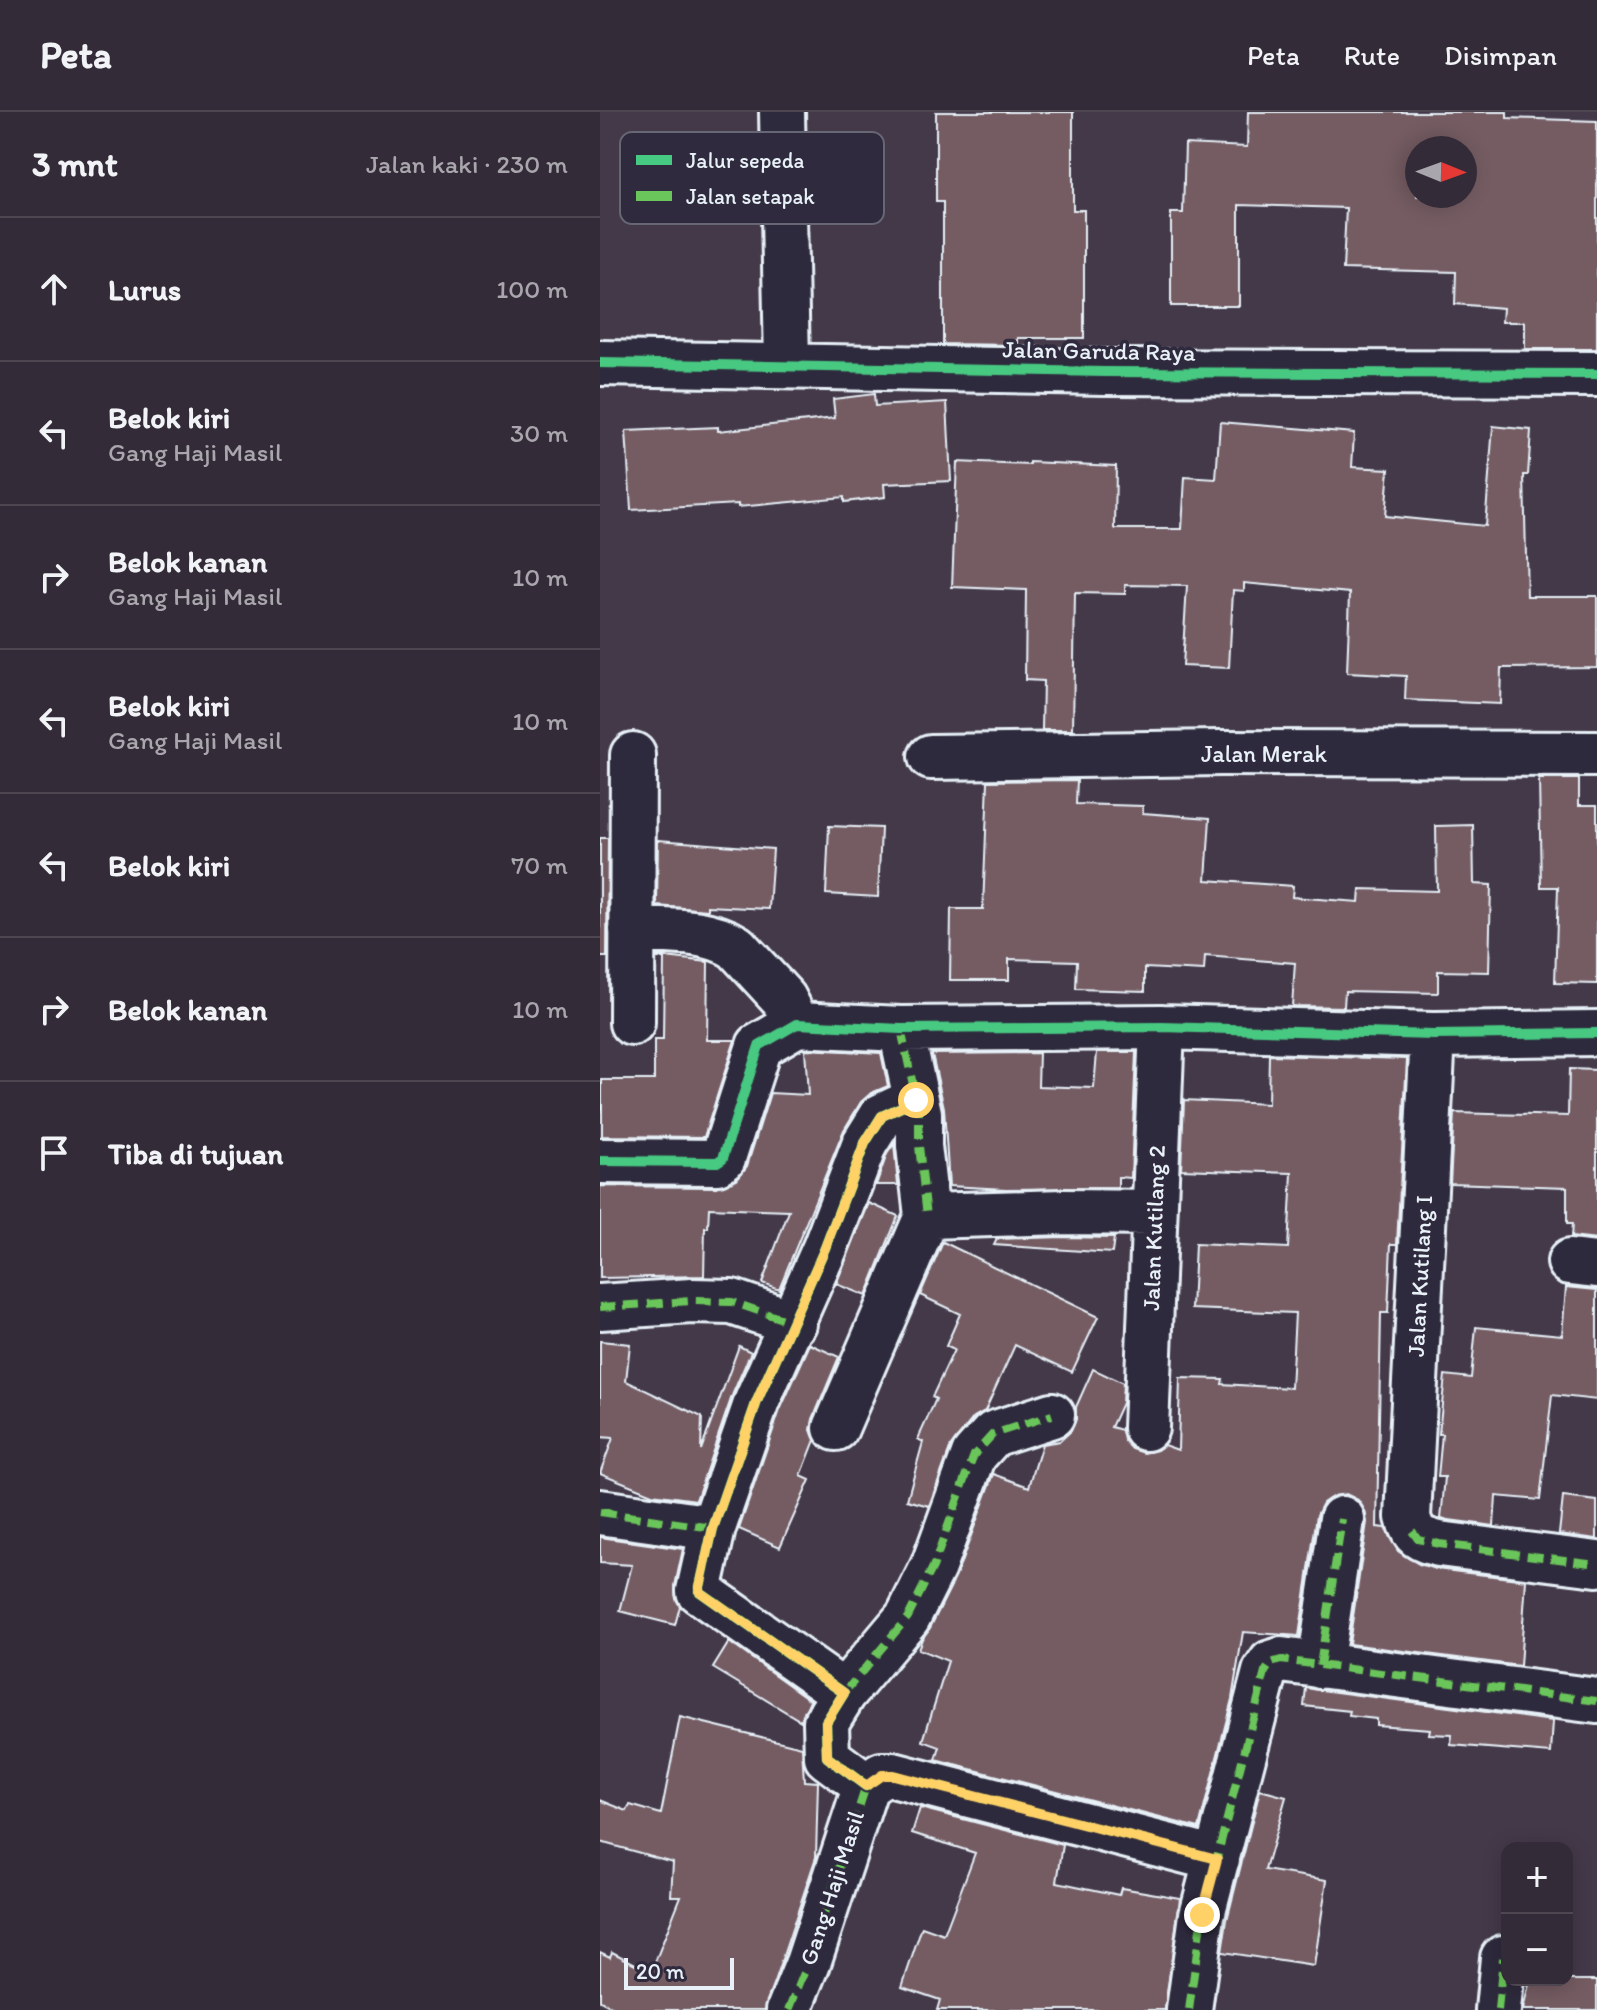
<!DOCTYPE html>
<html lang="id">
<meta charset="utf-8">
<style>
:root{--surface:#332b37;--page:#3e3742;--text:#f1f3f6;--muted:#a9a7ad;--line:#4e4752}
body{margin:0;font-family:Itim,sans-serif;background:var(--page);color:var(--text)}
.controls{position:absolute;right:24px;bottom:24px;display:grid;overflow:hidden;border-radius:16px;box-shadow:0 4px 20px #0003}
.controls button{width:72px;height:72px;display:grid;place-items:center;padding:0;border:0;border-bottom:2px solid var(--line);background:var(--surface);color:var(--text);font:40px sans-serif}
.compass{position:absolute;left:805px;top:24px;width:72px;height:72px;border-radius:50%;background:var(--surface);box-shadow:0 4px 20px #0003;rotate:91deg}
.scale{position:absolute;left:24px;bottom:20px;width:110px;box-sizing:border-box;padding-left:8px;border:4px solid #e8f1f8;border-top:0;font-size:22px;line-height:28px;white-space:nowrap;color:#e8f1f8;-webkit-text-stroke:6px #2f2a3d;paint-order:stroke}
.stop{position:absolute;width:24px;height:24px;margin:-18px;border:6px solid #ffd166;border-radius:50%;background:#fff}
.stop.end{background:#ffd166;border-color:#fff;box-shadow:0 2px 8px #0008}
.list{margin:0;padding:0;list-style:none}
h2{display:flex;justify-content:space-between;align-items:center;height:104px;margin:0;padding:0 32px;font-size:34px}
h2 small{font-size:26px;font-weight:400;color:var(--muted)}
.list li{display:grid;grid-template-columns:52px 1fr auto;gap:24px;align-items:center;box-sizing:border-box;height:144px;padding:0 32px;border-top:2px solid var(--line)}
.list b{display:block;font-size:30px;white-space:nowrap}
.list p{margin:0;font-size:26px;white-space:nowrap;color:var(--muted)}
.list em{font-size:26px;font-style:normal;color:var(--muted)}
.icon{flex:none;width:44px;height:44px;fill:none;stroke:currentColor;stroke-width:2;stroke-linecap:round;stroke-linejoin:round}
.map{position:relative;flex:none;width:997px;height:1898px;overflow:hidden}
header{display:flex;align-items:center;gap:48px;box-sizing:border-box;height:112px;padding:0 40px;background:var(--surface);border-bottom:2px solid var(--line)}
header strong{font-size:38px}
nav{display:flex;gap:44px;margin-inline-start:auto;font-size:28px}
main{display:flex}
aside{flex:1;background:var(--surface)}
.map>svg:first-child{display:block}
</style>
<header>
<strong>Peta</strong>
<nav><a>Peta</a><a>Rute</a><a>Disimpan</a></nav>
</header>
<main>
<aside>
<h2>3 mnt<small>Jalan kaki · 230 m</small></h2>
<ul class="list">
<li><svg class="icon" aria-label="ahead" viewBox="0 0 24 24"><path d="M12 20V5M6 11l6-6 6 6"/></svg><div><b>Lurus</b></div><em>100 m</em></li>
<li><svg class="icon" aria-label="left" viewBox="0 0 24 24"><path d="M17 20v-9H6M10 6l-5 5 5 5"/></svg><div><b>Belok kiri</b><p>Gang Haji Masil</p></div><em>30 m</em></li>
<li><svg class="icon" aria-label="right" viewBox="0 0 24 24"><path d="M7 20v-9h11M14 6l5 5-5 5"/></svg><div><b>Belok kanan</b><p>Gang Haji Masil</p></div><em>10 m</em></li>
<li><svg class="icon" aria-label="left" viewBox="0 0 24 24"><path d="M17 20v-9H6M10 6l-5 5 5 5"/></svg><div><b>Belok kiri</b><p>Gang Haji Masil</p></div><em>10 m</em></li>
<li><svg class="icon" aria-label="left" viewBox="0 0 24 24"><path d="M17 20v-9H6M10 6l-5 5 5 5"/></svg><div><b>Belok kiri</b></div><em>70 m</em></li>
<li><svg class="icon" aria-label="right" viewBox="0 0 24 24"><path d="M7 20v-9h11M14 6l5 5-5 5"/></svg><div><b>Belok kanan</b></div><em>10 m</em></li>
<li><svg class="icon" aria-label="arrive" viewBox="0 0 24 24"><path d="M6 21V4h12l-3 4 3 4H6"/></svg><div><b>Tiba di tujuan</b></div></li>
</ul>
</aside>
<div class="map">
<svg width="997" height="1898" viewBox="0 0 997 1898">
<rect width="100%" height="100%" fill="#443949"/>
<filter id="ink" filterUnits="userSpaceOnUse"><feTurbulence type="fractalNoise" baseFrequency=".0125" numOctaves="2"/><feDisplacementMap in="SourceGraphic" scale="16" xChannelSelector="R" yChannelSelector="G"/><feConvolveMatrix kernelMatrix="1 2 1 2 8 2 1 2 1" color-interpolation-filters="sRGB"/></filter>
<g filter="url(#ink)">
<!-- building -->
<path fill="#745c64" stroke="#e8f1f8" stroke-width="2" fill-rule="evenodd" d="M336 0H473V98H484V226H418V233L343 232V90H336Z
M648 0H907V6L997 9V237H925V210H902L903 196 855 192 856 160 743 157 746 96 639 93V194H571V101H583L585 32 647 35ZM817 36H865V84H817Z
M274 282 275 294 347 290 351 369 284 372 285 385 244 390V385L138 395V392L31 398 26 319 118 315V319L235 306 233 287Z
M620 310 754 321 752 355 789 357 785 404 885 414 893 314 931 318 928 363H924L927 484H997V555L901 556 900 592 805 588 806 564 747 561 750 481 644 471V479L633 478 629 556 582 554 587 474 525 473V482L475 481 473 618H442L443 569 425 568 426 478 352 475 357 350 430 353V350L516 354 515 417H582L585 365 616 367Z
M939 667H979V693H997V872L955 871 958 775H941Z
M477 668 476 692 543 694V701L610 706 606 768 693 774 692 785 759 790 760 777 837 779 836 714 873 713 874 772 891 773 889 860 838 859V881L745 879 744 895 692 894 695 851 605 844 604 859 545 856V879L476 877 477 849 409 847V868H350L351 797H383L388 669Z
M229 714 281 716 278 785 226 782Z
M0 726H8L7 845H0Z
M58 728 173 737 169 797 108 794V798L57 794Z
M57 844 108 850 107 928H135L104 1025 2 1024V968H54V928H63L64 846H57Z
M205 937 281 941 288 974 271 981 261 990 244 1018 179 1177 162 1171 189 1099 109 1096 108 1116H105L104 1164 0 1166V1074L117 1075 137 1067 147 1054 170 981 208 983Z
M497 940H536L531 1066 518 1065V1076L406 1077 349 1074 344 996 332 942 439 941 438 974 494 976Z
M669 943 807 947 797 1132H791L788 1201H781L777 1415 785 1416 798 1439 819 1452 836 1457 926 1468 920 1554 749 1532 767 1410 765 1399 758 1388 746 1382 734 1384 723 1391 717 1403 699 1524 643 1520 632 1587 599 1716 336 1648 340 1635 323 1629 348 1549 318 1537 322 1527 330 1516 356 1464 394 1362 429 1375 442 1332 460 1329 471 1319 476 1307V1295L493 1257 523 1271 522 1291 511 1315 522 1318 524 1328 532 1337 544 1341 557 1338 564 1333 578 1338 580 1266 623 1267 622 1272 691 1276 695 1201 592 1197 595 1132 688 1136 692 1061 581 1057 584 988 668 992Z
M969 957 997 958V1128L971 1125 972 1112H967V1075L850 1071 854 1001 968 1004Z
M294 1032 298 1073H276L287 1042Z
M269 1091 298 1104 266 1184 236 1172Z
M464 1125 514 1126 512 1141 394 1133 397 1127Z
M343 1130 498 1205 472 1260 415 1233 385 1299 374 1305 351 1334 329 1394 307 1388 323 1330 318 1327 336 1287 332 1285 354 1238 346 1234 360 1202 320 1183Z
M966 1175 997 1178V1288L952 1283 940 1388 896 1384 894 1414 841 1407 845 1365H838L842 1322H839L845 1263 871 1266 876 1215 962 1223Z
M0 1229 30 1232 26 1269 102 1305 101 1338 139 1234 151 1240 133 1281 96 1388 52 1382 0 1361 13 1326 0 1325Z
M210 1232 239 1245 213 1307 211 1318 215 1328 201 1364 210 1368 180 1435 139 1417 180 1298Z
M963 1385 997 1389V1427L959 1422Z
M0 1425 83 1437 75 1474 76 1487 80 1494 75 1513 20 1499 32 1453 0 1451Z
M129 1530 210 1588 201 1609 113 1556Z
M706 1576 953 1609 951 1641 851 1633 852 1623 829 1622 830 1617 776 1613V1607L749 1604 750 1599 704 1594Z
M80 1605 202 1635 204 1669 218 1670 216 1745 165 1898H17L0 1889V1840L10 1845 12 1840 51 1860 81 1784H71L73 1750 0 1730V1688L27 1699 30 1693 61 1702Z
M660 1678 686 1685 665 1758 727 1768 714 1854 622 1840 627 1808Z
M320 1696 463 1733 457 1770 519 1783 521 1776 580 1786 565 1898H337L340 1888 302 1875 322 1815 344 1823 375 1741 312 1721Z
M930 1868H997V1898H923Z"/>
<g fill="none" stroke-linecap="round" stroke-linejoin="round">
<defs>
<path id="minor" d="M182 0 187 253
M0 251 505 260 997 262
M331 645 621 641 997 642
M32 818C66 820 106 816 136 835L184 887 197 912
M32 911 33 643
M833 923 808 1405C813 1425 820 1427 839 1432L997 1452
M0 1049 117 1050 123 1046 159 934 197 912 301 917 562 915 833 923 997 921
M327 1104 464 1100 554 1101
M970 1150 997 1153
M0 1195 92 1189 132 1190 194 1211
M236 1316 327 1104 319 1034V1001L301 917
M546 1316 562 915
M0 1400 113 1416
M720 1554 742 1407
M244 1581 308 1505 333 1455 374 1343 393 1322 452 1303
M266 1674 227 1645 226 1610 244 1581 99 1479 113 1416 157 1289 225 1136 265 1031 282 1004 316 988
M266 1674 282 1663H293L617 1747
M189 1898 208 1851 266 1674
M589 1898 602 1803 665 1560 671 1551 681 1548 997 1589
M898 1898 903 1846"/>
</defs>
<!-- minor casing -->
<use href="#minor" stroke="#e8f1f8" stroke-width="50"/>
<!-- minor -->
<use href="#minor" stroke="#2f2a3d" stroke-width="44"/>
<!-- quiet -->
<path stroke="#6ac65a" stroke-width="8" stroke-dasharray="16 8" stroke-linecap="butt" d="M301 917 319 1001V1034L327 1104
M0 1195 92 1189 132 1190 194 1211
M0 1400 113 1416
M812 1419 818 1427 839 1432 997 1452
M720 1554 742 1407
M244 1581 308 1505 333 1455 374 1343 393 1322 452 1303
M266 1674 282 1663H293L617 1747
M189 1898 208 1851 266 1674
M589 1898 602 1803 665 1560 671 1551 681 1548 997 1589
M898 1898 903 1846"/>
<defs>
<path id="cycleway" d="M0 251 505 260 997 262
M0 1049 117 1050 123 1046 159 934 197 912 301 917 562 915 833 923 997 921
M266 1674 227 1645 226 1610 244 1581 99 1479 113 1416 157 1289 225 1136 265 1031 282 1004 316 988"/>
</defs>
<!-- cycleway casing -->
<use href="#cycleway" stroke="#2f2a3d" stroke-width="15"/>
<!-- cycleway -->
<use href="#cycleway" stroke="#46c982" stroke-width="10"/>
</g>
</g>
<g fill="none" stroke-linecap="round" stroke-linejoin="round" filter="url(#ink)">
<!-- route -->
<path stroke="#ffd166" stroke-width="10" d="M316 988 282 1004 265 1031 225 1136 157 1289 113 1416 99 1479 244 1581 226 1610 227 1645 266 1674 282 1663H293L617 1747 602 1803"/>
</g>
<g text-anchor="middle" stroke-width="7" stroke-linejoin="round" paint-order="stroke">
<!-- street labels -->
<g font-size="24" fill="#e8f1f8" stroke="#2f2a3d">
<text transform="translate(499 239) rotate(1)" y="8">Jalan Garuda Raya</text>
<text x="664" y="650">Jalan Merak</text>
<text transform="translate(554 1116) rotate(-88)" y="8">Jalan Kutilang 2</text>
<text transform="translate(820 1164) rotate(-87)" y="8">Jalan Kutilang I</text>
<text transform="translate(232 1776) rotate(-72)" y="8">Gang Haji Masil</text>
</g>
</g>
<!-- legend -->
<rect x="20" y="20" width="264" height="92" rx="12" fill="#2f2a3d" stroke="#666675" stroke-width="2"/>
<rect x="36" y="43" width="36" height="10" fill="#46c982"/>
<rect x="36" y="79" width="36" height="10" fill="#6ac65a"/>
<g font-size="22" fill="#e8f1f8">
<text x="86" y="56">Jalur sepeda</text>
<text x="86" y="92">Jalan setapak</text>
</g>
</svg>
<div class="controls">
<button>+</button>
<button>−</button>
</div>
<svg class="compass" viewBox="-18 -18 36 36"><path d="M0-13l5 13h-10z" fill="#e53935"/><path d="M0 13l5-13h-10z" fill="#a9a7ad"/></svg>
<div class="scale">20 m</div>
<div class="stop" style="left:316px;top:988px"></div>
<div class="stop end" style="left:602px;top:1803px"></div>
</div>
</main>
